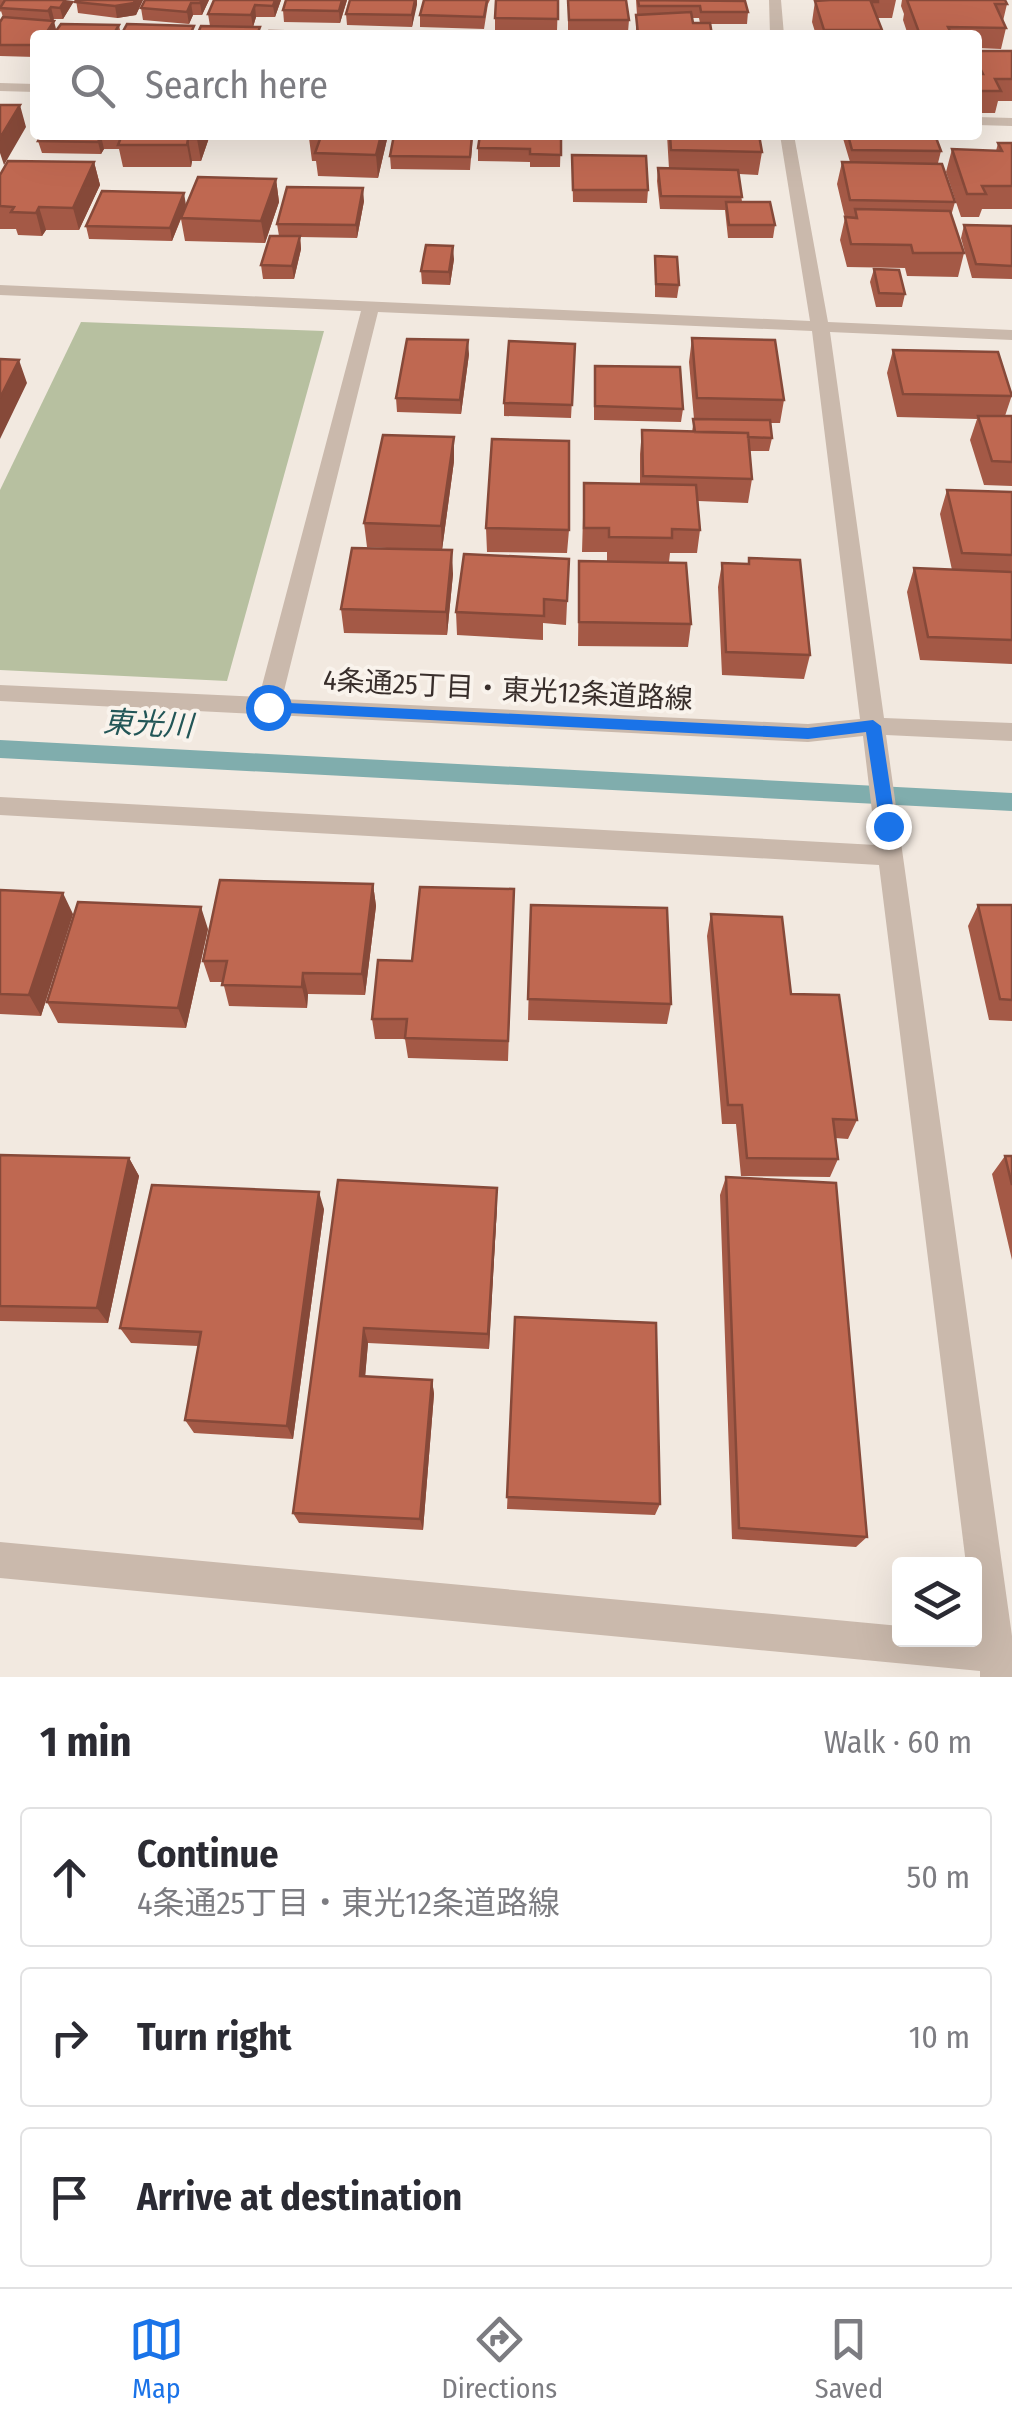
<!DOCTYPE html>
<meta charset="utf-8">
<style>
:root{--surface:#fff;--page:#f7f7f7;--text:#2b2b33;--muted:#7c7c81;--line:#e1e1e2;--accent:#1a73e8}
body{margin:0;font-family:"Fira Sans Condensed","Noto Sans JP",sans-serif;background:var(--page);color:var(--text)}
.controls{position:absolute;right:30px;bottom:30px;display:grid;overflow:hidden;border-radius:10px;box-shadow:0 10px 40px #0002}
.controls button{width:90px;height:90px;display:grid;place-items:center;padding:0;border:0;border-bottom:2px solid var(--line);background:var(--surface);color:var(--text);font:50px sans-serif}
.stop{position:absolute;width:30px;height:30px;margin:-22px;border:8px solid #1a73e8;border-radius:50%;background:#fff}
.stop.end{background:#1a73e8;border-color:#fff;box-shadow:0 2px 10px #0008}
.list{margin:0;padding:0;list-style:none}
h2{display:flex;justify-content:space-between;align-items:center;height:130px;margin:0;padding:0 40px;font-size:42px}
h2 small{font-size:32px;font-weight:400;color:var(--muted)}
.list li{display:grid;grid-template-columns:65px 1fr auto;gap:30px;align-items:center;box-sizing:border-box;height:140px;margin:0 20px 20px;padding:0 20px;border:2px solid var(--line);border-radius:10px}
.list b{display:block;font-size:38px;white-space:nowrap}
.list p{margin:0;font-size:32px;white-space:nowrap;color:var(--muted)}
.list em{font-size:32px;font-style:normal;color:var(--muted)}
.icon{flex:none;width:55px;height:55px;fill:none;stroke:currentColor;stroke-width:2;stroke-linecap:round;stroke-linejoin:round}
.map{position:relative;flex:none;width:1012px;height:1677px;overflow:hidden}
.search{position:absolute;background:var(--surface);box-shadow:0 10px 40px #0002;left:30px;right:30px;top:30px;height:110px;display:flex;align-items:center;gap:25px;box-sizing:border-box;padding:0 35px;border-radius:10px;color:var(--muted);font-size:38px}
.sheet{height:610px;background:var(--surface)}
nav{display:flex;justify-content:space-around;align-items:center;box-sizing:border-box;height:140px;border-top:2px solid var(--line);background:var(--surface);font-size:28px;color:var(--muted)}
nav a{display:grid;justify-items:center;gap:5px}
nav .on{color:var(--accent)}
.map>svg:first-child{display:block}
</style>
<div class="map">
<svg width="1012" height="1677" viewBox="0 0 1012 1677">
<rect width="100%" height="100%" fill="#f2e9e0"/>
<!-- green -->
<path fill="#b7c0a0" d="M81 322 324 331 227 681 0 670V490Z"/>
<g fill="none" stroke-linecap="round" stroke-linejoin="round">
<!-- stream -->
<path fill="#80adad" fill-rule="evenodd" d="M0 740 1012 793V811L0 758Z"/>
<!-- minor -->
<path fill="#cab9ac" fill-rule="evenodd" d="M769 0H781L784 35H770Z
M0 83 35 84V92L0 91Z
M977 117 1012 118V126L977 125Z
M780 135H794L828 322 1012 330V340L830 332 884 718 1012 723V741L886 735 1012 1636V1677H980V1671L0 1578V1542L900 1626V1640H974V1564H966L879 865 0 815V797L876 845 863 736 808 742 0 701V685L259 697 361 311 0 295V285L810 321ZM378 312 812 331 860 719 808 724 282 699Z"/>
</g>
<!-- wall -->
<path fill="#a45946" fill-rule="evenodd" d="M0 0 74 1 63 19H54L52 21 56 31 119 25 121 35H35V57L0 56V22L3 17 1 11 0 12Z
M76 0H143L136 15 117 18 78 13Z
M209 0 202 15H193L189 24 143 20 141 8Z
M214 0H281L275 17H256L253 27 210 26 208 14Z
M286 0H347L340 23 284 22 283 10Z
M350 0H417L412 27 347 25 346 14Z
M424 0H490L488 4 484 29 420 27V15Z
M558 0 557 31 495 30V18Z
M568 0 629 20 628 32H568Z
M636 0H705L748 12 747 24H710L712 35H636V15H637ZM692 18H699L700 23H693Z
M823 0H896L892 18H877L882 30 881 35H816L812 22 815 1Z
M902 0H1005L1007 4 1003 21 1006 28 1001 49 977 48V35H908L903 20 904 14 901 6Z
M977 51H1012V101H998L995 113H977Z
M41 135H210L201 161H192L191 167H123L119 149H104L101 154 42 153 38 141Z
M310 135H388L378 178 318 176 316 161H312L309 138Z
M394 135H473L470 170 391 169 390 156Z
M561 135 560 167H530V162L478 161V148Z
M667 135H759L762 152 758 175 739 174 742 202 775 225 773 238H728L725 210 660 209 657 181 658 168 669 169Z
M842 135H935L941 151 938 163 955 202 951 216 964 253 958 277 907 276 905 268 847 267 840 240 845 218 837 184 842 162H850Z
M998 143H1012V209H982L979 217H961L946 172 952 149 996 151Z
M572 155 648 190 647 203 573 202Z
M94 162 100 185 79 230H46L42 236 18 235 16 229H0V175Z
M276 179 279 202 265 243 185 241 181 219 172 241 89 239 86 226 186 205Z
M364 201 357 238 300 237 301 249 294 279H263L261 265 279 236 277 224Z
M964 225 1012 226V279L972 278 961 238Z
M655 256 679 285 677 298 655 297Z
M454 259 450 285 422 284 421 271Z
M874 269 905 294 902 307H876L870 282Z
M692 338 784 400 780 423H770L772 438 769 451H750L752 479 748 503 698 501 700 530 697 553H670L669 562 607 561V552H582L584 483 640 484V454L642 430 692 432 694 419 689 362Z
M575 344 571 418 504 416V403Z
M893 350 1012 395 1005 416H1012V486L984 485 970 440 977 419 897 417 887 373Z
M469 354 461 414 397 412 396 398Z
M594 379 683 409 681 422 594 420Z
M454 461 442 550 453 574 447 635 344 633 341 609 427 550 367 547 364 523Z
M947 490 1012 492V664L920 660 907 592 914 568 952 570 940 514Z
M486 528 569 530 567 553 487 552Z
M749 558 810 655 804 679 722 675 718 587 722 563 748 564Z
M569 559 566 625 543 623V640L457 635 456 612Z
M579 561 691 624 688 647 578 646Z
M373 884 376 906 365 995 308 994 307 1008 229 1006 223 982H210L203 961Z
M514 889 508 1061 408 1058 405 1039H375L372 1019 412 961Z
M0 890 73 914 41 1016 0 1014Z
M531 905 671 1004 667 1024 528 1020Z
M978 905H1012V1021L989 1020 968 926Z
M711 914 791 994 857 1120 848 1139 835 1138 838 1159 830 1177 741 1176 736 1124H722L707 936Z
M208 929 186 1028 58 1023 47 1002Z
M0 1155 129 1158 139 1176 108 1323 0 1321Z
M1005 1156H1012V1260L992 1174Z
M726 1177 867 1537 856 1547 732 1539 720 1195Z
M338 1180 497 1206 489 1349 368 1343 365 1376 432 1380 434 1394 423 1530 299 1523 293 1513Z
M324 1209 293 1439 194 1433 185 1420 198 1346 131 1343 120 1328Z
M515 1317 660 1504 655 1515 507 1509Z"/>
<!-- shaded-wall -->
<path fill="#864939" d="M65 0 74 1 63 19 60 8Z
M135 0H143L136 15 117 18 115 6Z
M202 0H209L202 15 200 3Z
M275 0H281L275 17 273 6Z
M342 0H347L340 23 339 11Z
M415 0H417V5L412 27V15Z
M191 3 193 15 189 24 187 12Z
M255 5 256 17 253 27 251 15Z
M51 7 54 19 51 23 48 11Z
M54 21 57 33 55 35H45Z
M20 105 26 127 4 165 0 153V138Z
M199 135H210L201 161 197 139Z
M381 135H388L378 178 376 155Z
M101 136 104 149 101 154 98 142Z
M188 139 192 161 191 167 187 145Z
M94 162 100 185 79 230 73 208Z
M276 179 279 202 265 243 261 221Z
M363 188 364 201 357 238 356 225Z
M184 193 186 205 172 241 170 228Z
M39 207 46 230 42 236 36 213Z
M300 236 301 249 294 279 292 266Z
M453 246 454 259 450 285 449 272Z
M468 340 469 354 461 414 460 400Z
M19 360 27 383 0 439V398Z
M454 437V461L442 550 441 526Z
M452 550 453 574 447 635 446 612Z
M373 884 376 906 365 995 362 974Z
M63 893 73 914 41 1016 29 995Z
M201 907 208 929 186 1028 178 1008Z
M303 973 308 994 307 1008 302 987Z
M129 1158 139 1176 108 1323 97 1308Z
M497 1188V1206L489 1349 488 1334Z
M319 1192 324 1209 293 1439 287 1426Z
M364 1328 368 1343 364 1390 360 1376Z
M432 1380 434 1394 423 1530 420 1519Z"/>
<!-- building -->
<path fill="#bf6851" stroke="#864939" stroke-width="2.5" d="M5 0H65L60 8 51 7 48 11 0 8Z
M76 0H135L134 3 115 6 75 2Z
M145 0H202L200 3H191L187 12 141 8Z
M214 0H275L273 6 255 5 251 15 208 14Z
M286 0H342L339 11 283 10Z
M350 0H415L412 15 346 14Z
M424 0H487L484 17 420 15Z
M496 0H558V19L495 18Z
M568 0H626L629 20H569Z
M638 0 745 1 748 12H701L700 6H639Z
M830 0H878V2H871L882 30H824L815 1Z
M907 0H1005L1007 4H995L1006 28 948 27 952 35H920Z
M691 12 693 23H710L712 35 638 34 636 15Z
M3 17 54 21 45 35H35V45H0V22Z
M61 24 119 25 113 35H53Z
M127 24 194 26 190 35H121Z
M201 26 260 27 257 35H197Z
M269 31 336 32 335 35H267Z
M341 32H408L407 35H341Z
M484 33 555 35H484Z
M977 51H1012V79H995L1001 91H979L977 87V74H983L981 70H977Z
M0 105H20L0 138Z
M41 135H120L119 137 101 136 98 142 38 141Z
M122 135H199L197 139H188L187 145H118Z
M310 135H381L376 155 315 153 320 139 309 138Z
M394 135H472L470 157 390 156Z
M480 135H561V155L530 154V149L478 148Z
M670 135H759L762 152 671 150Z
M848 135H935L941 151 852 150Z
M998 143H1012V186H982L986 194H967L952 149 1002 151Z
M572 155 646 156 648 190H573Z
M8 161 94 162 73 208 39 207 36 213 11 212 14 207 0 206V175Z
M842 162 942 164 955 202 850 200Z
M658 168 738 170 742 197 661 196Z
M198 177 276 179 261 221 181 218Z
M287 187 363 188 356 225 277 224Z
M102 191 184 193 170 228 86 226Z
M726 202H770L775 225H729Z
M855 209 950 211 964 253H913L911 245 851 244 845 217 857 218Z
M964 225 1012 226V266L976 264Z
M270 236H300L292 266 261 265Z
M426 245 453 246 449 272 421 271Z
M655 256 677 257 679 285 656 284Z
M874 269 899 270 905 294 879 293Z
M692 338 775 340 784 400 697 398Z
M407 339 468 340 460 400 396 398Z
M509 341 575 344 572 405 504 403Z
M893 350 998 352 1012 396 903 394Z
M0 359 19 360 0 398Z
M595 366 680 367 683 409 595 406Z
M978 416H1012V462L992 461Z
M693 419 770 420 772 438 748 437V433L695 432Z
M642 430 748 433 752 479 643 476Z
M383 435 454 437 441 526 364 523Z
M492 439 569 441V530L486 528Z
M584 483 696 485 700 530 672 529V538L609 537V528H584Z
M947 490 1012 492V555L962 553Z
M352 548 452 550 446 612 341 609Z
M464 554 569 559 567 601 544 599V616L456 612Z
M749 558 800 560 810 655 726 652 722 563 749 564Z
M579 561 686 563 691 624 579 622Z
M914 568 1012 572V640L928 637Z
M220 880 373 884 362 974 303 973 302 987 222 985 227 961H203Z
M420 887 514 889 508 1041 405 1038 407 1019H372L378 960 412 961Z
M0 890 63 893 29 995 0 994Z
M78 902 201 907 178 1008 47 1002Z
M531 905 667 908 671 1004 528 999Z
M978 905H1012V1000L1000 999Z
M711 914 782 917 791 994 839 995 857 1120 833 1119 838 1159 747 1158 742 1105H728Z
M0 1155 129 1158 97 1308 0 1306Z
M1005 1156H1012V1185Z
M726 1177 836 1183 867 1537 739 1528Z
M338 1180 497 1188 488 1334 364 1328 360 1376 432 1380 420 1519 293 1513Z
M152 1185 319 1192 287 1426 185 1420 201 1332 120 1328Z
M515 1317 656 1323 660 1504 507 1497Z"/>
<!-- route -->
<path fill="#1a73e8" d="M268 702 808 728 873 720 881 726 896 826 888 832 880 826 866 732 808 739 268 712 260 707Z"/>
<g text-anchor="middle" stroke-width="8" stroke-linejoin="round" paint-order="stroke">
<!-- street labels -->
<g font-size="28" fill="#382e2b" stroke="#f9f3ec">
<text transform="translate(508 689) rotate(3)" y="10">4条通25丁目・東光12条道路線</text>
</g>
<!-- water labels -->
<g font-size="30" font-style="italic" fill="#225657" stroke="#f9f3ec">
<text transform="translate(148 724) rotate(3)" y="10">東光川</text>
</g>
</g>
</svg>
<div class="controls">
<button><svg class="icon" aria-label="layers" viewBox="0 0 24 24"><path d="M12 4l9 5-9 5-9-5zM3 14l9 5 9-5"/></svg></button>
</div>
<div class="stop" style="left:268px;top:707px"></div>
<div class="stop end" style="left:888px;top:826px"></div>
<div class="search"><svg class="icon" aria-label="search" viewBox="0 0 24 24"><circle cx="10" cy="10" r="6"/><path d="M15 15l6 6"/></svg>Search here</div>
</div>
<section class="sheet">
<h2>1 min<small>Walk · 60 m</small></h2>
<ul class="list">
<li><svg class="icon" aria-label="ahead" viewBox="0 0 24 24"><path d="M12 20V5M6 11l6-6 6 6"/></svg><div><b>Continue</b><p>4条通25丁目・東光12条道路線</p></div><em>50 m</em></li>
<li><svg class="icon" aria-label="right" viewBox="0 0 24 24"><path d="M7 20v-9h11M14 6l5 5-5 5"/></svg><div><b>Turn right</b></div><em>10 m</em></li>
<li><svg class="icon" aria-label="arrive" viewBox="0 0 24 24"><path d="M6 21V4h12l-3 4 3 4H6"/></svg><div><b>Arrive at destination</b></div></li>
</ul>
</section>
<nav>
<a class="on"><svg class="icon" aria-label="map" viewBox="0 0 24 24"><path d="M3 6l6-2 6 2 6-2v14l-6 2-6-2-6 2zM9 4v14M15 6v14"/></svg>Map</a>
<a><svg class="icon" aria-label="directions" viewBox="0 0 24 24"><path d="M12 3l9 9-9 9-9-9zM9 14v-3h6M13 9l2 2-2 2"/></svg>Directions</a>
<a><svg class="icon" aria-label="saved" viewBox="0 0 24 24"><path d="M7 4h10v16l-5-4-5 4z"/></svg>Saved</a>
</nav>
